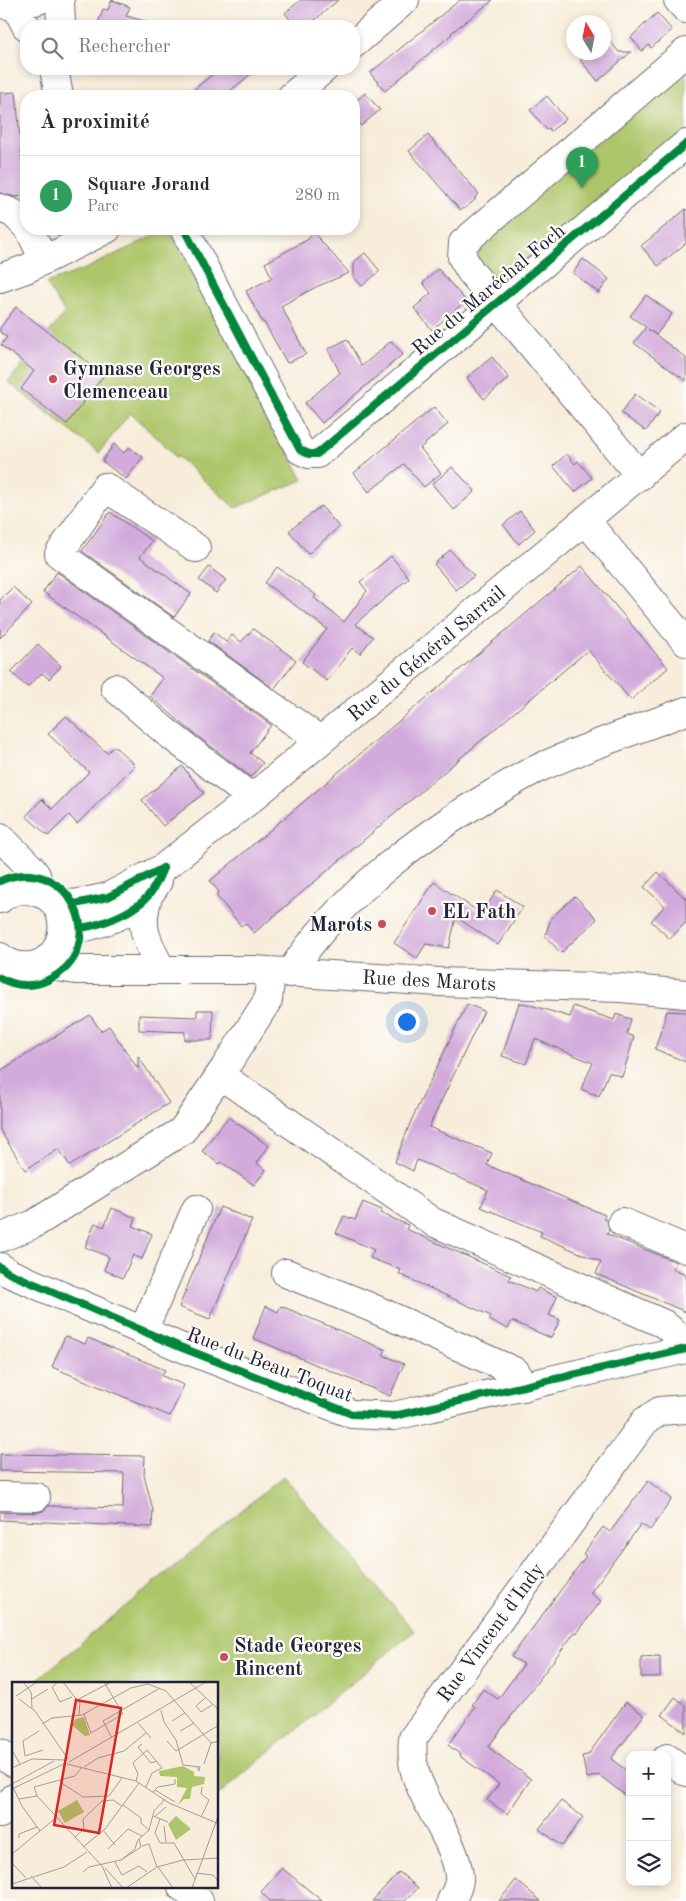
<!DOCTYPE html>
<html lang="fr">
<meta charset="utf-8">
<style>
:root{--surface:#fff;--page:#f2f2f3;--text:#2b2b33;--muted:#7c7c81;--line:#e1e1e2;--accent:#d1495b}
body{margin:0;font-family:"Old Standard TT",serif;background:var(--page);color:var(--text)}
.controls{position:absolute;right:15px;bottom:15px;display:grid;overflow:hidden;border-radius:10px;box-shadow:0 2px 8px #0003}
.controls button{width:45px;height:45px;display:grid;place-items:center;padding:0;border:0;border-bottom:1px solid var(--line);background:var(--surface);color:var(--text);font:25px sans-serif}
.compass{position:absolute;left:566px;top:15px;width:45px;height:45px;border-radius:50%;background:var(--surface);box-shadow:0 2px 8px #0003;rotate:350deg}
.you{position:absolute;left:406px;top:1021px;width:18px;height:18px;margin:-12px;border:4px solid #fff;border-radius:50%;background:#1a73e8;box-shadow:0 0 0 8px #1a73e833}
.badge{display:grid;place-items:center;width:32px;height:32px;border-radius:50%;background:var(--accent);color:#fff;font-size:16px;font-weight:700}
.pin{position:absolute;translate:-50% -41px;filter:drop-shadow(0 1px 2px #0008)}
.pin::after{content:'';position:absolute;top:26px;width:18px;height:15px;background:inherit;clip-path:polygon(0 0,100% 0,50% 100%)}
.list{margin:0;padding:0;list-style:none}
h2{display:flex;justify-content:space-between;align-items:center;height:65px;margin:0;padding:0 20px;font-size:21px}
h2 small{font-size:16px;font-weight:400;color:var(--muted)}
.list li{display:grid;grid-template-columns:32px 1fr auto;gap:15px;align-items:center;box-sizing:border-box;height:80px;padding:0 20px;border-top:1px solid var(--line)}
.list b{display:block;font-size:19px;white-space:nowrap}
.list p{margin:0;font-size:16px;white-space:nowrap;color:var(--muted)}
.list em{font-size:16px;font-style:normal;color:var(--muted)}
.icon{flex:none;width:28px;height:28px;fill:none;stroke:currentColor;stroke-width:2;stroke-linecap:round;stroke-linejoin:round}
.map{position:relative;flex:none;width:686px;height:1901px;overflow:hidden}
.search{position:absolute;background:var(--surface);box-shadow:0 2px 8px #0003;left:20px;top:20px;width:340px;height:55px;display:flex;align-items:center;gap:12px;box-sizing:border-box;padding:0 18px;border-radius:20px;color:var(--muted);font-size:19px}
.panel{position:absolute;background:var(--surface);box-shadow:0 2px 8px #0003;left:20px;top:90px;width:340px;height:145px;border-radius:20px}
.map>svg:first-child{display:block}
</style>
<div class="map">
<svg width="686" height="1901" viewBox="0 0 686 1901">
<rect width="100%" height="100%" fill="#fdfcf7"/>
<filter id="ink" filterUnits="userSpaceOnUse"><feTurbulence type="fractalNoise" baseFrequency=".02" numOctaves="2"/><feDisplacementMap in="SourceGraphic" scale="10" xChannelSelector="R" yChannelSelector="G"/><feConvolveMatrix kernelMatrix="1 2 1 2 8 2 1 2 1" color-interpolation-filters="sRGB"/></filter>
<filter id="wash" filterUnits="userSpaceOnUse"><feTurbulence type="fractalNoise" baseFrequency=".0096" numOctaves="4" result="noise"/><feDisplacementMap in="SourceGraphic" scale="20" xChannelSelector="R" yChannelSelector="G"/><feGaussianBlur stdDeviation="1.12" result="paint"/><feColorMatrix in="noise" values="0 0 0 0 0 0 0 0 0 0 0 0 0 0 0 0 0 1.4 0 .05"/><feComposite in="paint" operator="in"/></filter>
<g filter="url(#wash)">
<rect width="100%" height="100%" fill="#f8eddb"/>
<!-- green -->
<path fill="#aec66b" stroke="#687453" d="M686 68V134L501 288 470 249Z
M159 233 172 235 303 480 235 508 178 457 175 458 171 451 130 413 99 453 8 382 65 313 46 283 85 269Z
M283 1476 414 1631 218 1795V1684L33 1683Z"/>
<g id="blocks">
<!-- building -->
<path fill="#d2aadb" d="M112 0 130 7 126 16 148 22 147 26H97L103 9 108 10Z
M301 0H338L308 26H295L285 13Z
M460 0H493L451 33 452 34 385 91 370 73Z
M657 13 672 30 651 48 649 45 642 51 631 37Z
M604 34 619 52H631L598 81 580 60 590 52H604Z
M219 69H257L224 96H186Z
M16 92 25 196 15 197 0 193V93Z
M365 93 380 110 361 126 354 117V103Z
M547 96 566 119 551 131 549 128 547 130 530 110Z
M428 135 479 194 474 198 476 199 464 209 463 208 460 210 409 151Z
M686 209V243L658 266 641 246Z
M314 233 349 273 316 287 281 306 306 354 287 363 264 322 263 323 246 291 272 278 265 263 307 240Z
M365 253 380 271 362 286 354 277V262Z
M583 259 609 279 599 293 573 273Z
M438 269 466 301 432 330 414 308 431 293 423 283Z
M646 295 672 314 656 335 648 329 686 358V381L634 343 646 327 630 316Z
M16 307 104 375 67 424 21 389 34 371 1 345 7 337 0 332V328Z
M347 339 362 366 391 341 403 354 322 423 305 403 340 373 328 349Z
M492 357 509 378 484 399 467 378Z
M635 394 660 412 646 431 621 413Z
M434 407 448 424 420 448 441 473 424 487 404 464 369 492 354 473Z
M114 444 124 453 129 447 143 457 126 479 102 461Z
M567 454 575 464 578 461 592 478 575 492 553 466Z
M452 467 475 491 454 510 432 484Z
M321 506 339 527 308 554 289 531Z
M520 511 535 530 519 544 503 525Z
M110 512 152 541 140 557 191 594 174 617 82 551Z
M450 550 474 576 456 590 434 564Z
M391 556 409 578 355 624 373 637 360 654 352 648 327 681 302 662 327 629 265 583 277 567 316 595 314 598 344 622 367 591 360 582Z
M582 566 668 668 631 700 588 650 254 933 245 923 241 926 216 895 219 892 210 881Z
M209 567 226 580 216 593 199 580Z
M57 572 271 725 250 753 263 763 251 777 191 731 150 696 163 678 43 592Z
M13 587 32 605 0 638V600Z
M253 629 296 660 274 689 208 641 214 632 226 642 232 635 241 642Z
M38 644 61 666 49 679 42 673 27 687 11 672Z
M66 716 107 753 114 746 135 765 77 824 69 815 48 836 26 816 42 799 52 809 89 772 48 734Z
M182 766 204 793 163 826 142 800Z
M658 872 686 899V922L670 939 651 921 665 906 644 887Z
M434 882 482 914 497 890 523 907 498 945 456 917 449 948 426 944 417 958 394 943Z
M575 896 597 919 561 953 545 936 551 918Z
M519 1003 527 1004 570 1017 573 1006 614 1020 616 1014 631 1019 627 1034 634 1037 622 1077 609 1072 599 1096 581 1089 593 1063 535 1039 526 1064 502 1056Z
M467 1004 484 1011 429 1127 492 1153 487 1165 605 1215 603 1219 607 1220 609 1230 607 1234 676 1262 673 1269 686 1274V1312L596 1274 601 1262 540 1236 542 1232 481 1207 488 1190 417 1160 413 1171 395 1162 411 1121Z
M197 1010H213L212 1040H185V1032L139 1030V1015L197 1017Z
M667 1011 686 1012V1062L655 1049Z
M90 1015 101 1031 109 1026 138 1069V1056L169 1103 70 1166 59 1149 25 1170 0 1130V1071Z
M228 1117 269 1146 257 1163 266 1170 254 1185 221 1162 219 1164 202 1151Z
M363 1202 382 1210 380 1213 408 1225 406 1229 511 1276 509 1280 536 1292 538 1288 557 1297 549 1315 560 1320 551 1338 512 1321 508 1329 489 1320 491 1316 399 1274 401 1270 370 1258 374 1250 336 1233 344 1216 355 1220Z
M220 1207 252 1220 210 1319 179 1307Z
M112 1208 136 1218 133 1226 152 1234 142 1259 133 1255 123 1278 104 1270 109 1257 85 1247 95 1223 104 1227Z
M266 1306 278 1312 281 1306 386 1350 383 1355 404 1364 390 1396 253 1338Z
M65 1336 85 1344 88 1338 165 1370 162 1376 184 1385 170 1416 52 1367Z
M0 1454 145 1456 144 1475 153 1510 152 1527 0 1520V1512L36 1513 43 1511 49 1506 123 1508 124 1473 0 1471Z
M648 1481 672 1499 650 1530 641 1524 590 1593 601 1601 577 1633 575 1632 488 1747 531 1779 507 1814 487 1800 499 1784 461 1757V1755L448 1745 475 1707 472 1705 483 1689 498 1699 524 1664 511 1657 586 1556 583 1554 603 1527 610 1532Z
M660 1656V1677H641V1657Z
M675 1697 686 1706V1733L662 1715Z
M626 1702 644 1715 611 1759 630 1773V1799L599 1775 587 1778 582 1756 588 1755Z
M561 1801 583 1817 562 1846 539 1829Z
M282 1868 322 1901H270L261 1892Z
M399 1872 418 1888 405 1901H372Z
M516 1880 541 1901H499Z"/>
</g>
</g>
<g filter="url(#ink)">
<use href="#blocks" fill-opacity="0" stroke="#6d6973" stroke-width="1"/>
<g fill="none" stroke-linecap="round" stroke-linejoin="round">
<defs>
<path id="minor" d="M60 0 61 26
M678 0 686 9
M0 4 16 6 38 0
M16 6 26 26
M354 44 405 0
M54 69 59 96
M292 96 324 69
M0 208 13 213 26 226
M29 229 44 260
M184 229 300 450 309 454H317L686 144
M0 278 26 269 107 229
M640 476 471 272 462 257 463 243 686 52
M586 521 686 642
M196 548 105 487 59 554 314 736 319 741
M115 688 165 731 252 798
M0 837 31 868 36 875 41 893
M148 897C139 925 145 938 158 963
M54 902 75 904 108 897 163 868 252 798 686 436
M63 933C98 924 139 916 158 881
M290 973C338 898 418 837 494 793 509 784 525 774 541 767 588 746 638 729 686 711
M220 1075 433 1222 664 1324 686 1343
M622 1222 686 1249
M0 1238 34 1224 182 1131 224 1069 268 1000 271 972
M0 1267 9 1273 180 1347 352 1414 394 1416 686 1349
M286 1273 370 1307 516 1372 524 1387
M143 1331 196 1209
M0 1496 36 1497
M0 1753 14 1763
M667 1758 686 1772
M0 1814 14 1798
M182 1887 199 1901
M451 1901C455 1894 460 1884 459 1876 456 1843 424 1804 415 1772 412 1761 412 1749 413 1738L645 1421 660 1411 686 1409"/>
<path id="major" d="M0 899C10 890 24 888 36 892 80 903 65 972 21 966 13 965 6 962 0 957
M39 964 76 970H253L440 982 621 988 686 994"/>
</defs>
<!-- minor casing -->
<use href="#minor" stroke="#6d6973" stroke-width="30"/>
<!-- major casing -->
<use href="#major" stroke="#6d6973" stroke-width="30"/>
<!-- minor -->
<use href="#minor" stroke="#fff" stroke-width="28"/>
<!-- major -->
<use href="#major" stroke="#fff" stroke-width="28"/>
<defs>
<path id="cycleway" d="M184 229 300 450 309 454H317L686 144
M0 881C68 849 115 949 48 980 32 988 15 986 0 978
M75 904 108 897 163 868
M81 928C101 925 135 912 148 896 155 888 159 878 163 868
M0 1267 9 1273 180 1347 352 1414 394 1416 686 1349"/>
</defs>
<!-- cycleway casing -->
<use href="#cycleway" stroke="#fdfcf7" stroke-width="11"/>
<!-- cycleway -->
<use href="#cycleway" stroke="#00873e" stroke-width="8"/>
</g>
</g>
<!-- markers -->
<g fill="#d1495b" stroke="#fdfcf7" stroke-width="2">
<circle cx="53" cy="379" r="5"/>
<circle cx="432" cy="911" r="5"/>
<circle cx="382" cy="924" r="5"/>
<circle cx="224" cy="1657" r="5"/>
</g>
<g text-anchor="middle" stroke-width="4.5" stroke-linejoin="round" paint-order="stroke">
<!-- street labels -->
<g font-size="20" fill="#22223b" stroke="#fdfcf7">
<text transform="translate(488 289) rotate(-40)" y="7">Rue du Maréchal Foch</text>
<text transform="translate(426 653) rotate(-40)" y="7">Rue du Général Sarrail</text>
<text transform="translate(429 980) rotate(3)" y="7">Rue des Marots</text>
<text transform="translate(270 1364) rotate(21)" y="7">Rue du Beau Toquat</text>
<text transform="translate(490 1632) rotate(-54)" y="7">Rue Vincent d'Indy</text>
</g>
<!-- poi labels -->
<g font-size="20" font-weight="bold" fill="#22223b" stroke="#fdfcf7" text-anchor="start">
<text x="63" y="375">Gymnase Georges<tspan x="63" dy="23">Clemenceau</tspan></text>
<text x="442" y="918">EL Fath</text>
<text x="372" y="931" text-anchor="end">Marots</text>
<text x="234" y="1652">Stade Georges<tspan x="234" dy="23">Rincent</tspan></text>
</g>
</g>
<!-- overview -->
<g transform="translate(12 1682)">
<rect width="206" height="206" fill="#f8eddb"/>
<path d="M72 35 78 53 73 54 60 43 64 37ZM171 84 182 90V94L193 95 192 102 180 105 178 117H172L166 123 175 106 165 105V95L148 94 147 89ZM65 118 72 130 53 141 46 129ZM164 134 179 147 164 158 156 142Z" fill="#aec66b"/>
<path fill="none" stroke="#a29c9b" stroke-width="1" d="M11 0 19 10 20 26M46 0 40 5 48 20 60 15M51 0 65 18 99 0M177 0 207 28M4 14 25 0M193 16 184 24 189 30 200 23M7 17 23 29 56 77M20 17 36 7M149 28 152 40 164 58 171 83 188 85 187 89 185 85M72 32 79 51 111 32 92 0M67 34 68 18M160 39 173 31M126 41 139 56M30 42 40 36 70 33 119 6 136 2 154 9 199 61 207 59M27 49 11 59 13 74 31 68M168 49 182 41M100 56 91 39 148 6M155 59 164 69 207 43M130 62 126 65 139 81 145 79M0 68 8 82M57 80 194 0M55 82 124 99 157 121 207 142M192 82 199 61M70 85 63 94 22 105 25 114 90 184 100 206M72 85 86 76 112 69 134 51M0 86 20 77 52 78M124 99 126 92 121 81 135 68M48 100 71 115 97 114 110 96M0 102 42 79M0 103 10 124 28 149M134 105 140 91 150 86 135 68M0 107 54 81M143 108 163 120M141 110 146 105 163 102V97M7 117 25 114M111 123 129 136V141L137 148M141 134 156 140M142 135 154 125M189 135 197 118 189 112 190 105M148 137 143 151 148 161H162L183 197M152 144 154 160M91 148 103 163M63 155 72 147 71 137 90 119 101 118 110 124M7 156V152L25 145M127 157 129 165 109 178 123 167 125 160 128 156 137 148 142 129 153 117M130 164 137 162 145 185M71 165 93 147 127 101M96 167 116 147 130 154M0 172 45 135M103 180 110 193 127 184 135 190M0 181 14 196M146 185 161 206M93 186 111 206M71 190 77 185 109 178M184 191 201 193 207 200M19 194 30 206M0 202 52 185 75 170M42 206H60M114 206 145 185 171 178 207 176M180 206 207 132"/>
<path fill="#d62828" fill-opacity="0.15" stroke="#d62828" stroke-width="2.5" d="M64 18 109 26 87 151 42 143Z"/>
<rect width="206" height="206" fill="none" stroke="#22223b" stroke-width="2.5"/>
</g>
</svg>
<div class="controls">
<button>+</button>
<button>−</button>
<button><svg class="icon" aria-label="layers" viewBox="0 0 24 24"><path d="M12 4l9 5-9 5-9-5zM3 14l9 5 9-5"/></svg></button>
</div>
<svg class="compass" viewBox="-18 -18 36 36"><path d="M0-13l5 13h-10z" fill="#e53935"/><path d="M0 13l5-13h-10z" fill="#7c7c81"/></svg>
<div class="you"></div>
<div class="pin badge" style="left:582px;top:188px;background:#2e9e5b">1</div>
<div class="search"><svg class="icon" aria-label="search" viewBox="0 0 24 24"><circle cx="10" cy="10" r="6"/><path d="M15 15l6 6"/></svg>Rechercher</div>
<section class="panel">
<h2>À proximité<small></small></h2>
<ul class="list">
<li><span class="badge" style="background:#2e9e5b">1</span><div><b>Square Jorand</b><p>Parc</p></div><em>280 m</em></li>
</ul>
</section>
</div>
